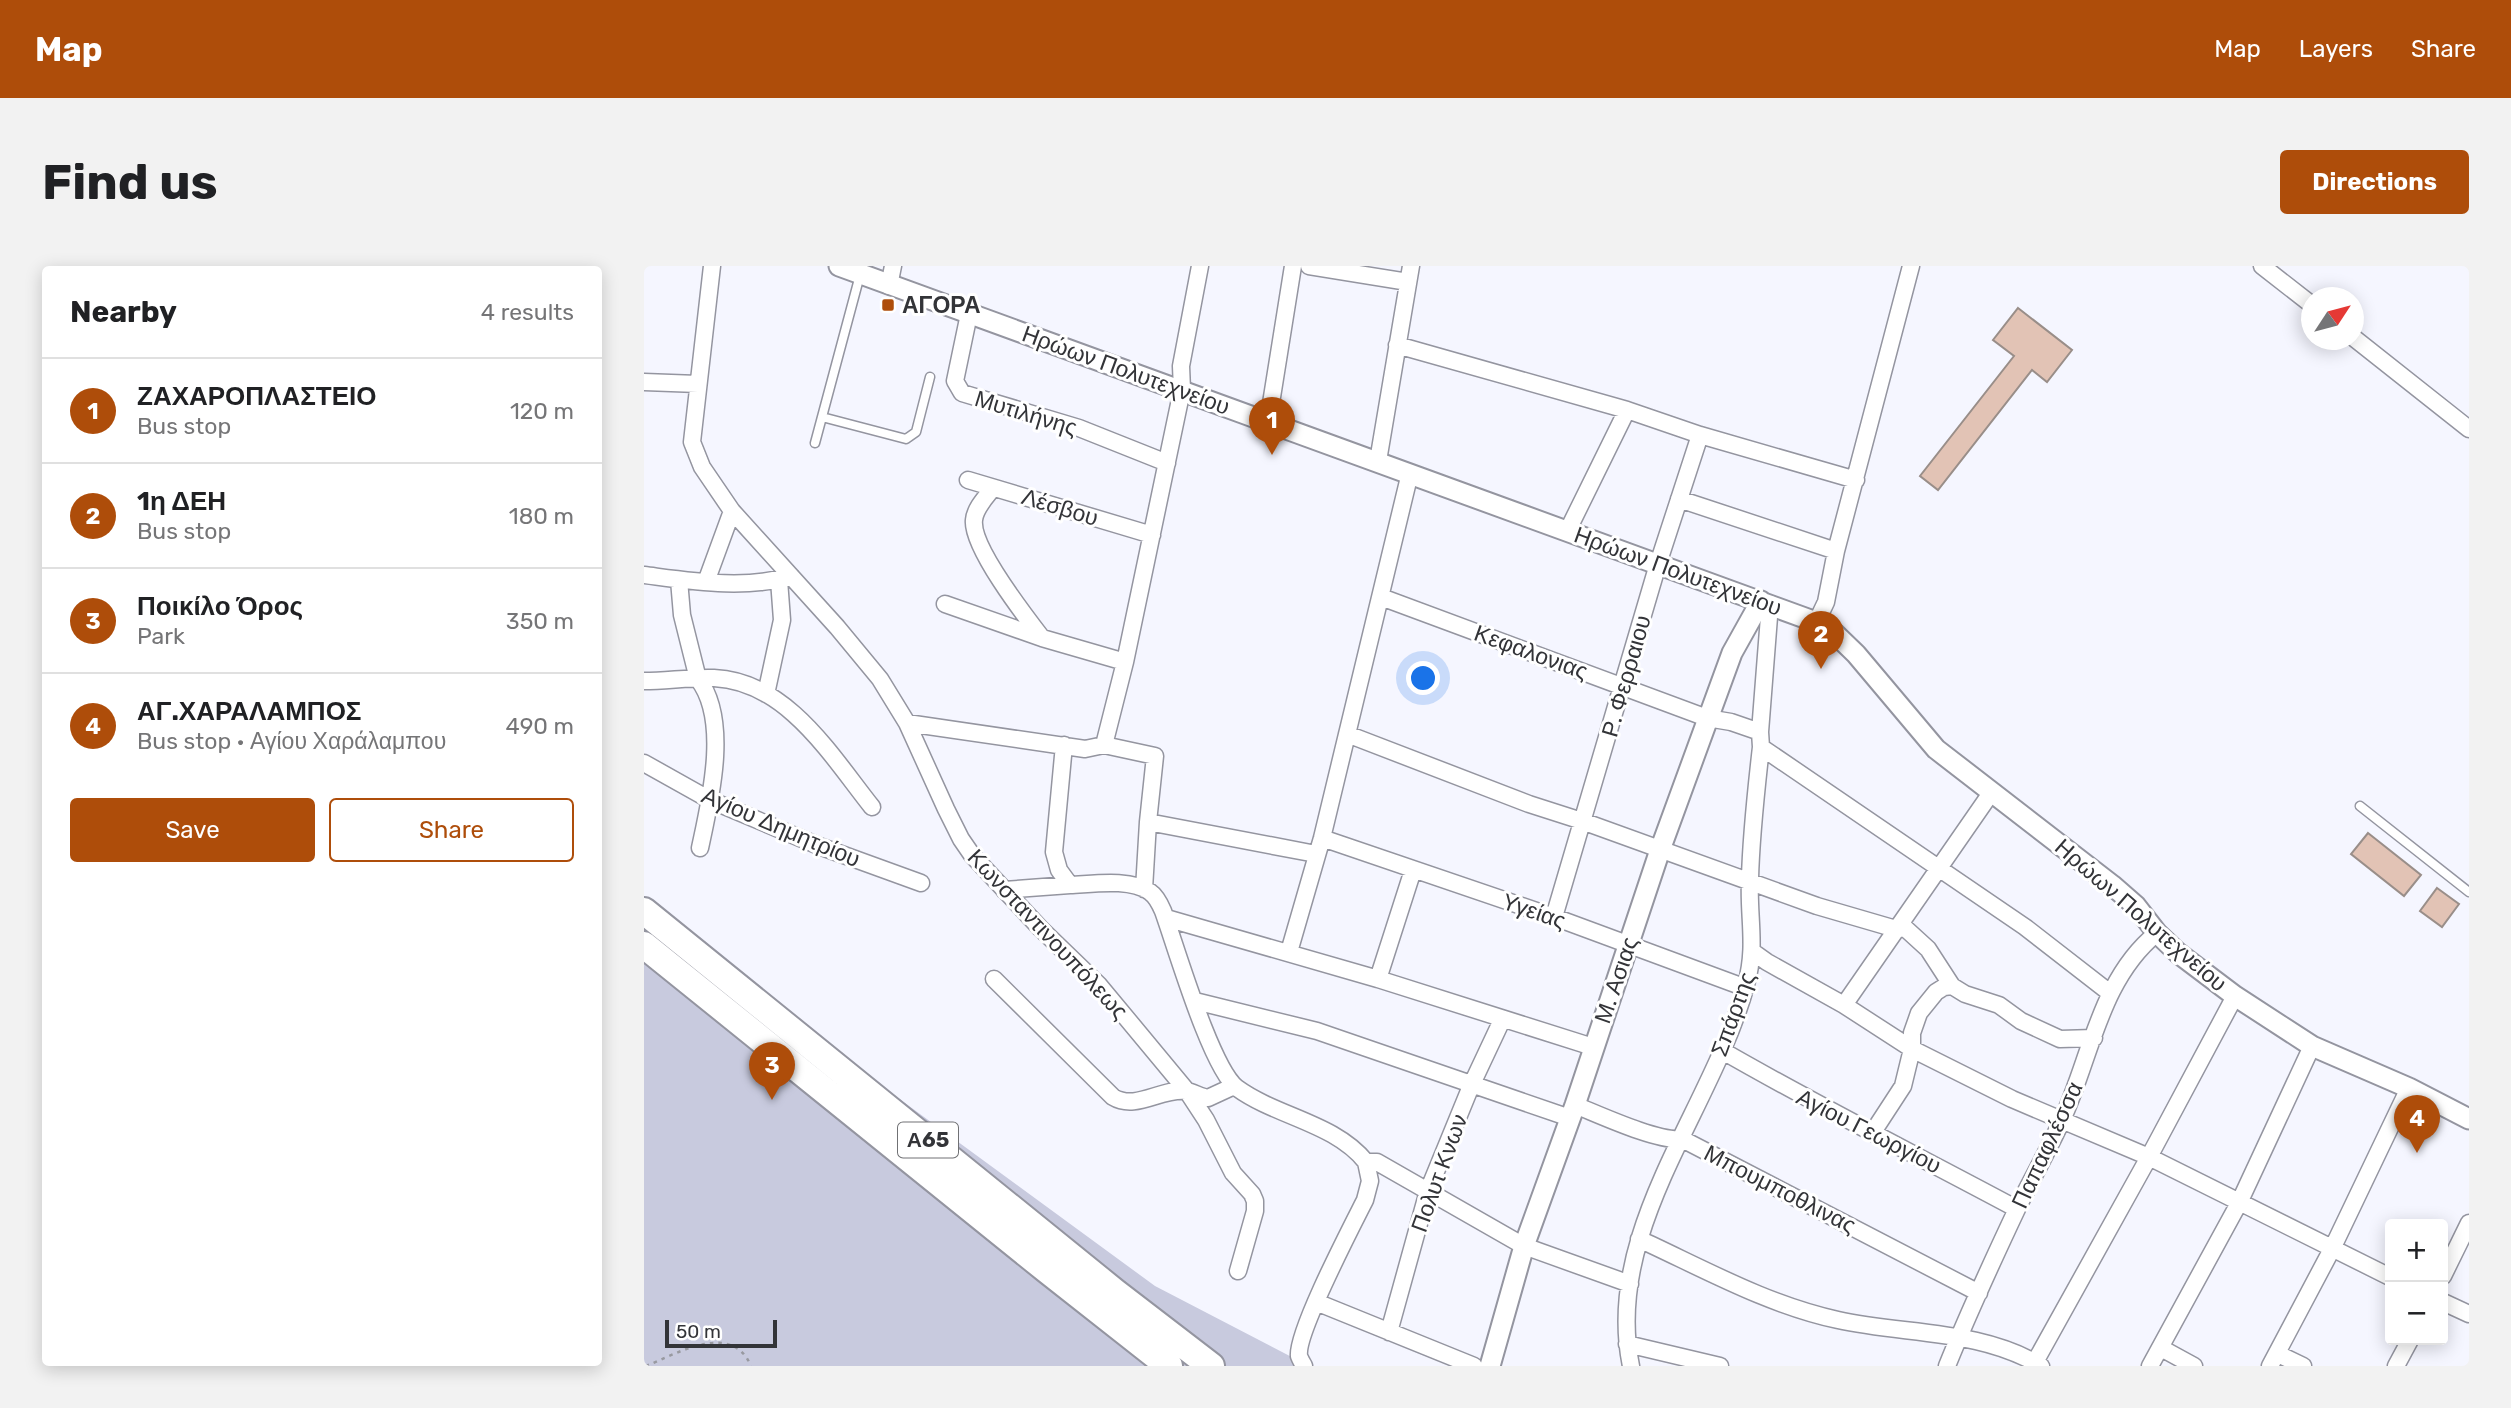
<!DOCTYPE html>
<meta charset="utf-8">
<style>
:root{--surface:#fff;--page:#f2f2f2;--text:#202124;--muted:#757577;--line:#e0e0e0;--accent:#ae4d0a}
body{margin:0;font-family:Rubik,sans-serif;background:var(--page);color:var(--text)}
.controls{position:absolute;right:21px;bottom:21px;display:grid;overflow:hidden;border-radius:7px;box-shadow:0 4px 18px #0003}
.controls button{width:63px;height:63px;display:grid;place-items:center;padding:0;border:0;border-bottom:2px solid var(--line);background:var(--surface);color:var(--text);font:35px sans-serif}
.compass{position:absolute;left:1657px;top:21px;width:63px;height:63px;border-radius:50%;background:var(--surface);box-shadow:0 4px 18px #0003;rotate:54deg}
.scale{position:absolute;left:21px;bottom:18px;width:112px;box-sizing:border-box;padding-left:7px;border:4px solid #333438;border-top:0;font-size:19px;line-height:24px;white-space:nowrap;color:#333438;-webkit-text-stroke:5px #fff;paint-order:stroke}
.you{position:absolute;left:780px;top:413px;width:24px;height:24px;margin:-18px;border:5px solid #fff;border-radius:50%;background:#1a73e8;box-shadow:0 0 0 10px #1a73e833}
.badge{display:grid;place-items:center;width:46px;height:46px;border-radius:50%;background:var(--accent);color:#fff;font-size:23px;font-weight:700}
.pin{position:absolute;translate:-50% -58px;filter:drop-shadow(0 2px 4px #0008)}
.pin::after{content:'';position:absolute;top:37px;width:24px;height:21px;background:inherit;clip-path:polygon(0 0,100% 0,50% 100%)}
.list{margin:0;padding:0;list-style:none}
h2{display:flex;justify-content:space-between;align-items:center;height:91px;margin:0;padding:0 28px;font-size:30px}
h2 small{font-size:23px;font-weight:400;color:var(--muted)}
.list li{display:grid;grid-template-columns:46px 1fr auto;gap:21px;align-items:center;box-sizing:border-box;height:105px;padding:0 28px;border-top:2px solid var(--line)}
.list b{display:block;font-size:26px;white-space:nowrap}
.list p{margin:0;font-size:23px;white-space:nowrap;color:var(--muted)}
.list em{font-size:23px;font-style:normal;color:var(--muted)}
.actions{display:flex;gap:14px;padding:21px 28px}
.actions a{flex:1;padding:16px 0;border:2px solid var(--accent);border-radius:7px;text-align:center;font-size:24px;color:var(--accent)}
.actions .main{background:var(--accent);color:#fff}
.map{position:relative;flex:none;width:1825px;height:1100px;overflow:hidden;border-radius:7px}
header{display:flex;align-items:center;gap:42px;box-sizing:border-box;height:98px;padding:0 35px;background:var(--accent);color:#fff}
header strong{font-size:33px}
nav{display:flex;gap:38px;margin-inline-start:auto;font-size:24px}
.intro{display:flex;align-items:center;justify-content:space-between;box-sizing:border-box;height:168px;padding:0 42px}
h1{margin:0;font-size:49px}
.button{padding:18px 32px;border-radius:7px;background:var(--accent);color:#fff;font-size:24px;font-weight:700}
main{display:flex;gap:42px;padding:0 42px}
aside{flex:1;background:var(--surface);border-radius:7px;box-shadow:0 4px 18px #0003}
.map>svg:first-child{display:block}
</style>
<header>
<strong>Map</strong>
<nav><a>Map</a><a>Layers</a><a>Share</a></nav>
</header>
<div class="intro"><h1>Find us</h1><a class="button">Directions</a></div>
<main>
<aside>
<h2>Nearby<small>4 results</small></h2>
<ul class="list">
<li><span class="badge">1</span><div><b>ΖΑΧΑΡΟΠΛΑΣΤΕΙΟ</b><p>Bus stop</p></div><em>120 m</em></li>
<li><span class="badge">2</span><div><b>1η ΔΕΗ</b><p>Bus stop</p></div><em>180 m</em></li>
<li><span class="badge">3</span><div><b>Ποικίλο Όρος</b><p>Park</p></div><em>350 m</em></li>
<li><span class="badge">4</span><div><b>ΑΓ.ΧΑΡΑΛΑΜΠΟΣ</b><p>Bus stop · Αγίου Χαράλαμπου</p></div><em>490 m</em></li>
</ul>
<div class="actions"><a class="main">Save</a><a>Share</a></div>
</aside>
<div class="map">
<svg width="1825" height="1100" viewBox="0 0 1825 1100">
<rect width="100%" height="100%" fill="#f5f6ff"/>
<!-- green -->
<path fill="#c8cade" d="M0 646 511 1020 665 1100H0Z"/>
<!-- building -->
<path fill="#e2c3b5" stroke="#998e89" stroke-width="2" d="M1374 42 1428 84 1403 116 1388 104 1294 224 1276 210 1370 90 1349 74Z
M1724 567 1777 609 1760 630 1707 588Z
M1793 622 1815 638 1798 661 1776 645Z"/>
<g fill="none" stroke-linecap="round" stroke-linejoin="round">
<defs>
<path id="service" d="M178 151 262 173 272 166 286 111
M171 177 216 9
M1716 540 1825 626"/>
<path id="minor" d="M68 0 48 176 58 201 88 245 193 361 236 413 263 457 302 543 317 573 328 589 396 662 455 719 543 825 562 854 589 907 608 928 611 935V945L594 1005
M665 0 764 16
M1618 0 1668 39
M245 20 249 0
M325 48 311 115 318 127 435 162 523 197
M1710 72 1825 163
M753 79 983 144 1056 169 1212 214
M0 116 54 118
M624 156 649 0
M734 195 767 0
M324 214 508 269
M349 222C342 231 331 242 330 254 327 280 381 350 398 372
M1035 233 1192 285
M924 264 983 144
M0 309C47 315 101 324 147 310
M35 314 38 349 54 413C86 454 66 535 56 582
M62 316 88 245
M737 331 1063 452 1087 456 1116 466
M301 338 398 372 481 396
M1173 355 1182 336 1192 285 1267 0
M0 415C23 415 47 411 70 412 143 415 188 491 228 541
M122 428 138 354 135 314
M263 457 441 483 460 479 481 396 538 124 537 100 556 0
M703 468 885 538 938 555 1173 640 1252 663 1261 662 1284 683 1308 720
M420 479 410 586 415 604 426 619C449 618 486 612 506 626 512 630 516 638 519 645 532 681 567 802 593 822 633 851 691 857 722 896H733L880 980 986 1018
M460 479 511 490 504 556 500 623
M1117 481 1381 661 1466 727
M0 497 66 534 175 580 277 617
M504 556 672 588
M678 572 910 651 1102 722
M360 624 426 619
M910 651 1014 298 1056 169
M522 652 734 713 949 781
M645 686 678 572 766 207
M1109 686 1123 696 1200 739 1268 783 1368 833 1505 891 1746 1011
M350 713 469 831C492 845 517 822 542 825 549 826 557 831 564 832L590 820
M734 713 769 604
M551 735 673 765 926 852
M1200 739 1347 527
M1077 784C1174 840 1274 890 1373 943
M931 839C956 849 1014 876 1038 873L1335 1027
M1229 866 1259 820 1268 783V767L1275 747 1292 726 1300 721 1308 720 1321 728 1355 739 1377 755 1416 773 1450 772
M995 973C1060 1003 1124 1039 1194 1054 1261 1069 1336 1063 1397 1100
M1799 1010 1825 957
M672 1036 830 1100
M1799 1036 1825 1048
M745 1066 784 925 827 820 858 754
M983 1078 1076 1100
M1517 1082 1550 1100
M1634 1088 1659 1100
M1391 1096 1505 891 1591 730
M660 1100C659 1098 656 1093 655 1090 652 1067 708 960 721 934L726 915 722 896
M987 1100C959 964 1068 844 1102 719 1113 679 1104 652 1106 613 1107 569 1112 525 1117 481L1116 466 1126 338
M1303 1100C1324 1048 1348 996 1372 945 1387 914 1404 885 1418 854 1447 791 1456 713 1513 667
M1506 1100 1595 937 1668 780
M1626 1100 1688 983 1765 822
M1752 1100 1766 1074"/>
<path id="tertiary" d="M195 0 1183 360 1212 388 1292 483 1468 619 1492 640 1513 667 1534 687 1591 730 1668 780 1765 822 1825 853
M846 1100 880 980 931 839 1016 584 1088 387 1117 335"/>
<path id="trunk" d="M0 645 472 1027 567 1100
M0 679 403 1004 525 1100"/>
</defs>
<!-- service casing -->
<use href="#service" stroke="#9495a0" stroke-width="11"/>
<!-- minor casing -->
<use href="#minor" stroke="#9495a0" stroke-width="19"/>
<!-- tertiary casing -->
<use href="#tertiary" stroke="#9495a0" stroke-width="23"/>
<!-- trunk casing -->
<use href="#trunk" stroke="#9495a0" stroke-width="30"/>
<!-- path -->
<path stroke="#9899a0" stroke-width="2.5" stroke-dasharray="3.5 5" stroke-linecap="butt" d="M2 1100C34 1087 88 1055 107 1100"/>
<!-- service -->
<use href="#service" stroke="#fff" stroke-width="8"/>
<!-- minor -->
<use href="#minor" stroke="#fff" stroke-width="16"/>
<!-- tertiary -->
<use href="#tertiary" stroke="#fff" stroke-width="19"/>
<!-- trunk -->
<use href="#trunk" stroke="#fff" stroke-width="26"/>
</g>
<!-- markers -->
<rect fill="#ae4d0a" stroke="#fff" stroke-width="2.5" x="237" y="32" width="14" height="14" rx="3.5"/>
<g text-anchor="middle" stroke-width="6" stroke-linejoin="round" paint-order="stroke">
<!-- shield labels -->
<rect fill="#fff" stroke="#707174" stroke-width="2" x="254" y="856.5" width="60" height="35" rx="5"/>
<g font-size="21" font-weight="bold" fill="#333438">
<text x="284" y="881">Α65</text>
</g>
<!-- poi labels -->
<g font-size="23" font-weight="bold" fill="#333438" stroke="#fff" text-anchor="start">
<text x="258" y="47">ΑΓΟΡΑ</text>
</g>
<!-- street labels -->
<g font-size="23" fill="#333438" stroke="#fff">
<text transform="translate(482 104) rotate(20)" y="8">Ηρώων Πολυτεχνείου</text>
<text transform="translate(382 147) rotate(17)" y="8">Μυτιλήνης</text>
<text transform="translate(416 241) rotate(17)" y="8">Λέσβου</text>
<text transform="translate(1034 305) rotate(20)" y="8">Ηρώων Πολυτεχνείου</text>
<text transform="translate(887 386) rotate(20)" y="8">Κεφαλονιας</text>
<text transform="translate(982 410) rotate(-74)" y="8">Ρ. Φερραιου</text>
<text transform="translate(137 561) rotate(23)" y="8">Αγίου Δημητρίου</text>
<text transform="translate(890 645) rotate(19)" y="8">Υγείας</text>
<text transform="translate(1497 649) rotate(41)" y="8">Ηρώων Πολυτεχνείου</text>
<text transform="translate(404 668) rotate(47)" y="8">Κωνσταντινουπόλεως</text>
<text transform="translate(972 714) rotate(-71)" y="8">Μ. Ασιας</text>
<text transform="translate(1089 748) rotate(-70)" y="8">Σπάρτης</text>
<text transform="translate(1225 865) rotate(27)" y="8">Αγίου Γεωργίου</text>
<text transform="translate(1403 879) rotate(-65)" y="8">Παπαφλέσσα</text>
<text transform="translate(795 907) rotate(-70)" y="8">Πολυτ Κνων</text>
<text transform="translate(1136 923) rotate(27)" y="8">Μπουμποθλινας</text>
</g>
</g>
</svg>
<div class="controls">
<button>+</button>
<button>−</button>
</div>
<svg class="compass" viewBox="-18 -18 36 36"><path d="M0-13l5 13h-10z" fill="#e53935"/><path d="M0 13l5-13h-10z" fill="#757577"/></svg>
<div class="scale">50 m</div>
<div class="you"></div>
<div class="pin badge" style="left:628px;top:189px">1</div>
<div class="pin badge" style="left:1177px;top:403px">2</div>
<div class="pin badge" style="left:128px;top:834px">3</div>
<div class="pin badge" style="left:1773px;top:887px">4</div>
</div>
</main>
